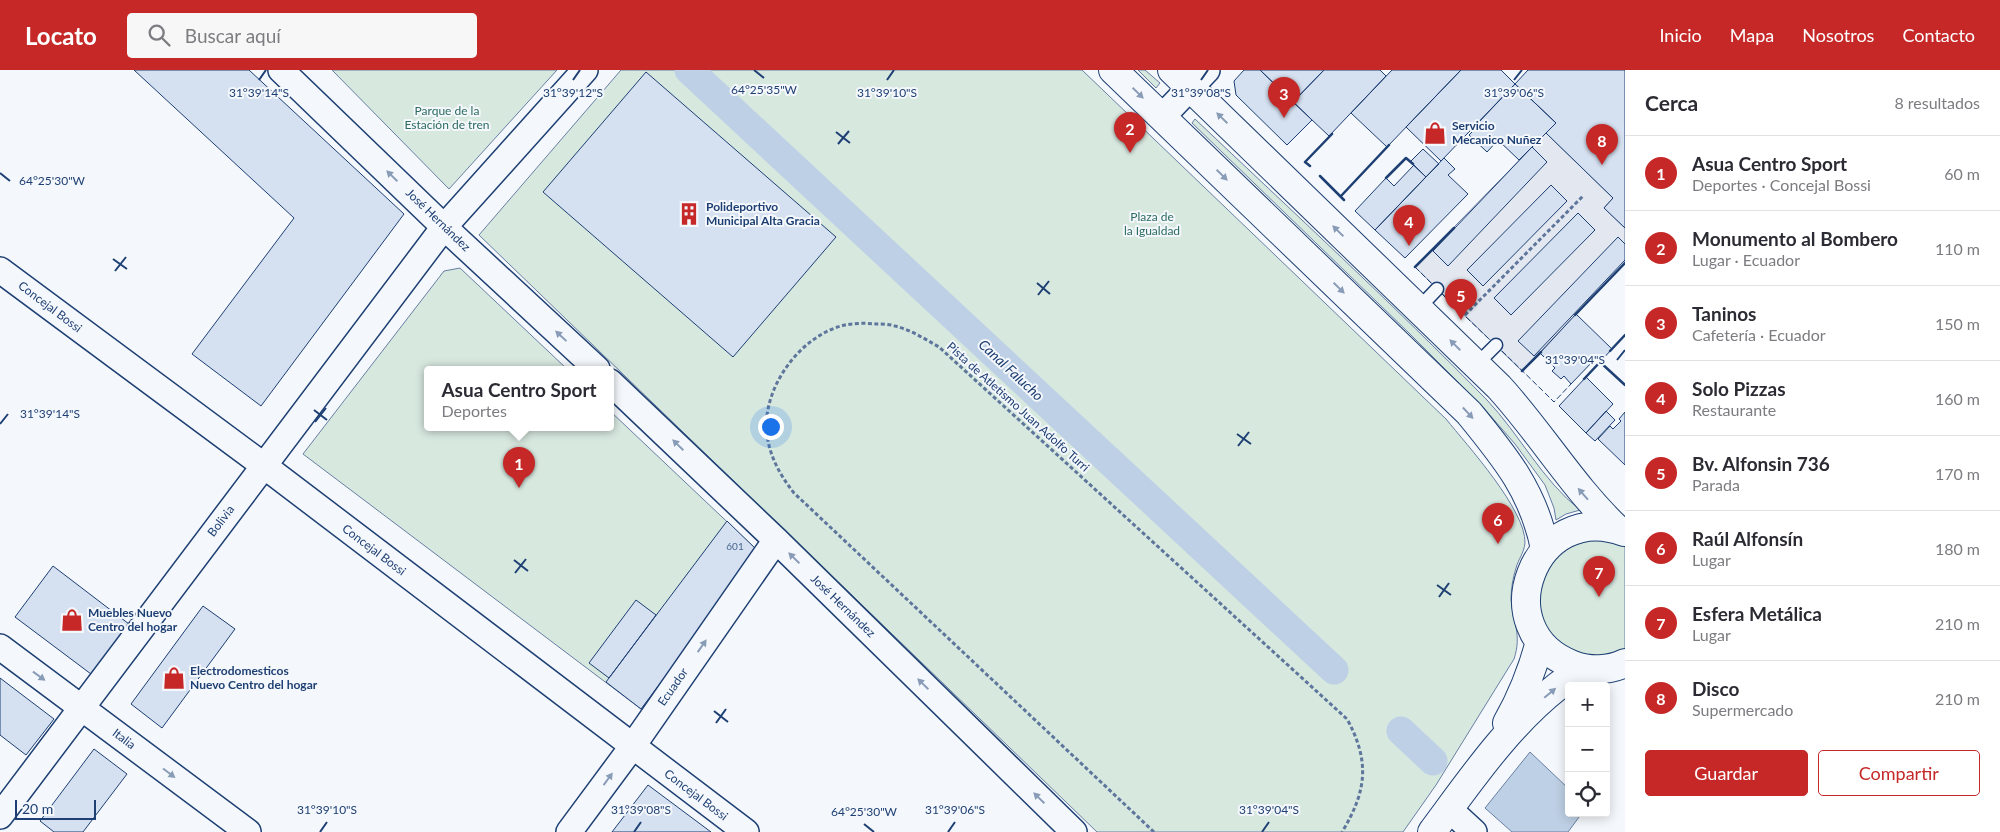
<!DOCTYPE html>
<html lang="es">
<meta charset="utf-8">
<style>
:root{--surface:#fff;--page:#f7f7f7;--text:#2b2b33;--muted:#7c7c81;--line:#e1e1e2;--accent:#c62828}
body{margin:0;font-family:Lato,sans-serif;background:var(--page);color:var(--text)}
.controls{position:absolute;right:15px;bottom:15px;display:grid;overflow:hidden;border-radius:5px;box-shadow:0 2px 12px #0003}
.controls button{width:45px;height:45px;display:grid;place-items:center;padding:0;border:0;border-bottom:1px solid var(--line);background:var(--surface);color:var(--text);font:25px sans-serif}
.scale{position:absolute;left:15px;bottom:12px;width:81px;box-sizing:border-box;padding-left:5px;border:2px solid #1d3f73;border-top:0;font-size:14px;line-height:18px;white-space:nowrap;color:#1d3f73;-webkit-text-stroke:4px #f4f7fb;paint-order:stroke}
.you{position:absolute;left:770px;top:356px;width:18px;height:18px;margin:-12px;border:4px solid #fff;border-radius:50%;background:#1a73e8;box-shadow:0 0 0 8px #1a73e833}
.badge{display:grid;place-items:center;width:32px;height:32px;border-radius:50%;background:var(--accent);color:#fff;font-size:16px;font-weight:700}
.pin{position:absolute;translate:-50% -41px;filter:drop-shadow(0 1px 2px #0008)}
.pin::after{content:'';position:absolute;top:26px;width:18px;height:15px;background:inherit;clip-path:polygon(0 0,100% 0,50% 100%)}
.popup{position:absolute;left:424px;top:296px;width:190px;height:65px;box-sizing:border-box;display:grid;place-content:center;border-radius:5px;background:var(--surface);filter:drop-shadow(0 1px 4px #0005);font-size:16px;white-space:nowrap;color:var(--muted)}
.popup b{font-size:19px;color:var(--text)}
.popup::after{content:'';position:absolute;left:50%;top:100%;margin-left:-10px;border:10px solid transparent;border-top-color:var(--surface)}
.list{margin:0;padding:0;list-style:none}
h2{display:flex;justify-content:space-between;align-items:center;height:65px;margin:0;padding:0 20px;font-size:21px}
h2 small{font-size:16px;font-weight:400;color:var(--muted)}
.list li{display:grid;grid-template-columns:32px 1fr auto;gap:15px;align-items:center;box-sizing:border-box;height:75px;padding:0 20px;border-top:1px solid var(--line)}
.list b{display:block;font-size:19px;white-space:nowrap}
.list p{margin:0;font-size:16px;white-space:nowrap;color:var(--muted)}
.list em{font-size:16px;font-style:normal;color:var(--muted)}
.actions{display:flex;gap:10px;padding:15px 20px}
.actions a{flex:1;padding:11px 0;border:1px solid var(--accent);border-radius:5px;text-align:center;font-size:18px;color:var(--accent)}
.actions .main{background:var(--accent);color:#fff}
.icon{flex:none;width:28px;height:28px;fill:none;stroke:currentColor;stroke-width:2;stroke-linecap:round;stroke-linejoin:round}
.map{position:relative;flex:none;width:1625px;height:762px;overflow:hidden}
header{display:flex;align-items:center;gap:30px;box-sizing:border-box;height:70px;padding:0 25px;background:var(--accent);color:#fff}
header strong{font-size:24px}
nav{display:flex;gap:28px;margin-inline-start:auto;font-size:18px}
.search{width:350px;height:45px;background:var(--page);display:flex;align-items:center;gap:12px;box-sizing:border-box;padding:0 18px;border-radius:5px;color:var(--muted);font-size:19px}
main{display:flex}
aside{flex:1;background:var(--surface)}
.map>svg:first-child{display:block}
</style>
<header>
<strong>Locato</strong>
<div class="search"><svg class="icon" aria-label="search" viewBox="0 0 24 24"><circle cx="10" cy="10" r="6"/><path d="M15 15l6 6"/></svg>Buscar aquí</div>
<nav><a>Inicio</a><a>Mapa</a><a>Nosotros</a><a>Contacto</a></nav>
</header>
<main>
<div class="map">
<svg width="1625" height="762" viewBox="0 0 1625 762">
<rect width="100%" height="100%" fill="#f4f7fb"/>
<!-- green -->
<path fill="#d7e8df" stroke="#687fa3" d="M332 0H557L449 119Z
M621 0H1082L1446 349C1467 375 1526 440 1525 473 1524 483 1518 490 1516 498 1513 507 1511 519 1511 529 1513 551 1522 565 1514 589L1436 715 1403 762H1097L479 165Z
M1138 0H1145L1160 13 1156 18Z
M1195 49C1293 142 1393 234 1487 330 1520 365 1542 410 1580 440L1566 444 1556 450 1554 438 1545 415 1515 374 1482 336 1410 264 1192 53Z
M460 198 567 299H428V357H610V341L759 482 641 639 303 384 444 201Z
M1574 470 1625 471V584L1605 589 1566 581 1540 551V503Z"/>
<!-- parking -->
<path fill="#e3e8f0" stroke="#687fa3" d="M1546 63 1613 128 1604 138 1625 158V193L1522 301 1415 197Z"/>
<!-- water -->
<path fill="#bed0e5" stroke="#687fa3" d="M1530 682 1569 719V743H1582L1568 762H1512L1485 738Z"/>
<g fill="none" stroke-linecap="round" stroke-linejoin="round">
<!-- canal -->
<path stroke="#bed0e5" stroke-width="29" d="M689 0 1334 600
M1401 661 1433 691"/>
</g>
<!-- building -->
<path fill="#d5e0f0" stroke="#1d3f73" d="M134 0H249L404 144 261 336 192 284 294 148Z
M1244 0H1260L1312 50 1287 75 1236 25 1234 11Z
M1260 0H1324L1293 32Z
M1324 0H1380L1386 6 1329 66 1293 32Z
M1392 0H1461L1387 77 1351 43Z
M1461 0H1501L1515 14 1441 91 1406 57Z
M1528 0H1625V158L1604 138 1613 128 1546 63 1556 53 1515 14Z
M646 2 836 167 733 287 543 122Z
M1515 14 1556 53 1519 90 1498 70 1487 82 1469 65 1480 54 1479 52Z
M1532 77 1547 92 1448 196 1433 181Z
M1423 79 1439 94 1426 107 1410 92Z
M1444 88 1455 99 1448 105 1468 124 1405 188 1375 160Z
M1414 95 1426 107 1375 160 1355 141 1386 108 1394 116Z
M1551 115 1567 131 1483 216 1467 200Z
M1578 143 1595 160 1511 245 1494 228Z
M1618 167 1625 174V190L1534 286 1518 271Z
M1576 244 1612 279 1600 292 1596 288 1571 314 1564 306 1561 309 1552 301 1555 298 1540 283Z
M1586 307 1613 334 1586 363 1559 336Z
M1606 341 1615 350 1595 371 1586 363Z
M1625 342V395L1598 369 1610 356 1613 359 1621 351 1619 349Z
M727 451 759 482 641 639 606 612Z
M53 496 129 554 91 604 15 547Z
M636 530 656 545 609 608 589 593Z
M203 536 235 559 162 658 131 634Z
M0 608 54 649 26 685 0 665Z
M94 679 127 704 83 762H54L40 751Z
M648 715 711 762H612Z"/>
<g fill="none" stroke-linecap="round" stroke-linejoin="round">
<defs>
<path id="service" d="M1418 239 1437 219
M1476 295 1496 275"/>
<path id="minor" d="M281 0 444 157 597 299
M1162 47 1207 0
M0 200 263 395 746 762
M610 312 776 470 1074 762
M0 577 248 762
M1449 739 1474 762
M0 746 444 157 585 0
M569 762 632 677 776 470"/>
<path id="secondary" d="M1113 0 1469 343C1505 387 1534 422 1545 479
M1172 0 1499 317C1541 363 1572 416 1617 459
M1624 462C1535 428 1483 561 1573 595 1589 601 1609 601 1625 593
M1507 653C1522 627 1532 601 1540 572
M1432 762C1470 711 1507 656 1558 616 1567 609 1578 605 1588 599"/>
</defs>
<!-- service casing -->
<use href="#service" stroke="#1d3f73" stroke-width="15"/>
<!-- minor casing -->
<use href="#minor" stroke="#1d3f73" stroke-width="28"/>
<!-- secondary casing -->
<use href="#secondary" stroke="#1d3f73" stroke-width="30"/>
<!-- path -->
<path stroke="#5e769c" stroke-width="3" stroke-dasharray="4 2.5" stroke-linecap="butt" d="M1465 245 1584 125
M1154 762 794 423C780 405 770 387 767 365 761 319 800 265 845 255 855 253 866 253 876 254 882 254 889 254 895 256 911 260 925 269 939 277L1347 649C1370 691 1367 721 1342 762"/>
<!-- service -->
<use href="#service" stroke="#f4f7fb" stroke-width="12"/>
<!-- minor -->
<use href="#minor" stroke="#f4f7fb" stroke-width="25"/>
<!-- secondary -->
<use href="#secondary" stroke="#f4f7fb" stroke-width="28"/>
<!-- fence -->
<path stroke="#1d3f73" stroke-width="1" stroke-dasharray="6 2.5" stroke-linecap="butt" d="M1415 197 1433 215
M1442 224 1461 243
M1466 247 1491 271
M1502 281 1543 321
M1545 323 1554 332 1571 314"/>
<!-- wall -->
<path stroke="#1d3f73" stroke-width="2.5" d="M1310 96 1305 92 1332 64
M1320 106 1344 130
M1386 108 1406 88 1413 94
M1341 126 1389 75
M1415 197 1454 158
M1575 245 1625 193
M1610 281 1625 265
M1600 292 1625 315
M1522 301 1541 282
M1584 309 1601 291"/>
</g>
<!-- one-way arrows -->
<defs><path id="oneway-solid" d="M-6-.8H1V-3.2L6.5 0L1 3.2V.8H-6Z" transform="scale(1.25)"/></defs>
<g fill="#889bb7">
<use href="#oneway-solid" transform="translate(1138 23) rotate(44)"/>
<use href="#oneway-solid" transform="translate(1222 48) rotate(-136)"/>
<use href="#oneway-solid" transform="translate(1222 105) rotate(44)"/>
<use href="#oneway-solid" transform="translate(392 106) rotate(-136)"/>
<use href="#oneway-solid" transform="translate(1338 161) rotate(-136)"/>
<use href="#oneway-solid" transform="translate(1339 218) rotate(44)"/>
<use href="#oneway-solid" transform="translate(561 266) rotate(-137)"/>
<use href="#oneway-solid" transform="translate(1455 275) rotate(-135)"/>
<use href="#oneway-solid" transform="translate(1468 343) rotate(47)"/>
<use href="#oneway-solid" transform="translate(678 375) rotate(-136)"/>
<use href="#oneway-solid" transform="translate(1583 424) rotate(-131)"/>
<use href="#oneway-solid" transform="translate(794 488) rotate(-136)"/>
<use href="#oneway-solid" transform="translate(702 576) rotate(-55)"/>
<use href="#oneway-solid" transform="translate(39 606) rotate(36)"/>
<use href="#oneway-solid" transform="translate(923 614) rotate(-136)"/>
<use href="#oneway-solid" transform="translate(1550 623) rotate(-40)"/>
<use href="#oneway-solid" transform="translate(169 703) rotate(37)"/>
<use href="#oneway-solid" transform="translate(608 709) rotate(-54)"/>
<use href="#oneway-solid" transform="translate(1039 728) rotate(-136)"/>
</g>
<!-- ticks -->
<path fill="none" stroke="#1d3f73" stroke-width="2" d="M754 0 764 8M259 10 266 0M573 10 580 0M887 10 894 0M1201 10 1208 0M1514 10 1522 0M836 62 850 73M838 74 849 61M0 103 10 111M113 189 127 199M115 201 126 187M1037 213 1050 224M1038 225 1049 211M1617 290 1625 280M314 340 327 350M315 352 326 338M0 354 8 344M1237 364 1251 374M1238 376 1249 362M514 490 528 501M515 503 526 489M1437 515 1451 525M1439 527 1449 513M714 641 728 652M716 653 726 639M864 754 874 762M320 762 327 752M634 762 641 752M948 762 955 752M1262 762 1269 752"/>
<!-- icons -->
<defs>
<symbol id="shop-bare" viewBox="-9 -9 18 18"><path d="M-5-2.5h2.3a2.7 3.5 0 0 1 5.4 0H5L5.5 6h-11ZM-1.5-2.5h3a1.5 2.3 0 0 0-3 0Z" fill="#c62828" stroke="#f4f7fb" stroke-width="2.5" paint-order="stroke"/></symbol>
<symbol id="building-bare" viewBox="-9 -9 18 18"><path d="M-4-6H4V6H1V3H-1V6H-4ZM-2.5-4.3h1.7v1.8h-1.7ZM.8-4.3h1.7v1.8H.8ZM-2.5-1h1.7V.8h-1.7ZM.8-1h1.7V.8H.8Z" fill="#c62828" stroke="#f4f7fb" stroke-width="2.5" paint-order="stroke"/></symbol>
</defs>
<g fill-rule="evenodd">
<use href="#shop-bare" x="1419" y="47" width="32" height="32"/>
<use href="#building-bare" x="673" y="128" width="32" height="32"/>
<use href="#shop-bare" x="56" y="534" width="32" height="32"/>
<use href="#shop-bare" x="158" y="592" width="32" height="32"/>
</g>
<g text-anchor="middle" stroke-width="4" stroke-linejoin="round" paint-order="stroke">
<!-- number labels -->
<g font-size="10" fill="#4b6792">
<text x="735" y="480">601</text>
</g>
<!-- park labels -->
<g font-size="12" fill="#2c6c60" stroke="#f4f7fb">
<text x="447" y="45">Parque de la<tspan x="447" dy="14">Estación de tren</tspan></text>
<text x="1152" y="151">Plaza de<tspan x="1152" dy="14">la Igualdad</tspan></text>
</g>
<!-- poi labels -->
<g font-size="12" font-weight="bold" fill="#1d3f73" stroke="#f4f7fb" text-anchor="start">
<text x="1452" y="60">Servicio<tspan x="1452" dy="14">Mecanico Nuñez</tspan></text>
<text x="706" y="141">Polideportivo<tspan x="706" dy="14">Municipal Alta Gracia</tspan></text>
<text x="88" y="547">Muebles Nuevo<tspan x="88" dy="14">Centro del hogar</tspan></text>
<text x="190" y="605">Electrodomesticos<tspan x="190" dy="14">Nuevo Centro del hogar</tspan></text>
</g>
<!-- street labels -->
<g font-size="12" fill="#1d3f73" stroke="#f4f7fb">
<text transform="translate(438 150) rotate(44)" y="4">José Hernández</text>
<text transform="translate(50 237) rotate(37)" y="4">Concejal Bossi</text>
<text transform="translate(1018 337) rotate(42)" y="4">Pista de Atletismo Juan Adolfo Turri</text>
<text transform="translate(221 451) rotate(-53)" y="4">Bolivia</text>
<text transform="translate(374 480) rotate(37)" y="4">Concejal Bossi</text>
<text transform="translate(843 536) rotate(44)" y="4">José Hernández</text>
<text transform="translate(673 617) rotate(-55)" y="4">Ecuador</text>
<text transform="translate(124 669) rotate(37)" y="4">Italia</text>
<text transform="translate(696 725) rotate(37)" y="4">Concejal Bossi</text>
</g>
<!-- water labels -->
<g font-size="14" font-style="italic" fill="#1d3f73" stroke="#f4f7fb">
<text transform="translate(1011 300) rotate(43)" y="5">Canal Falucho</text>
</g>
</g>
<g font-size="12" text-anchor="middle" fill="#1d3f73" stroke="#f4f7fb" stroke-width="4" stroke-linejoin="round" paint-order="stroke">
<text x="764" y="24">64°25'35"W</text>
<text x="259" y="27">31°39'14"S</text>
<text x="573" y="27">31°39'12"S</text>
<text x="887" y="27">31°39'10"S</text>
<text x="1201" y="27">31°39'08"S</text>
<text x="1514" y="27">31°39'06"S</text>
<text x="52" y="115">64°25'30"W</text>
<text x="1575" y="294">31°39'04"S</text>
<text x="50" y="348">31°39'14"S</text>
<text x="327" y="744">31°39'10"S</text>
<text x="641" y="744">31°39'08"S</text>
<text x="955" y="744">31°39'06"S</text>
<text x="1269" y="744">31°39'04"S</text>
<text x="864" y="746">64°25'30"W</text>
</g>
</svg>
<div class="controls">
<button>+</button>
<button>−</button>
<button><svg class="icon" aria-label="locate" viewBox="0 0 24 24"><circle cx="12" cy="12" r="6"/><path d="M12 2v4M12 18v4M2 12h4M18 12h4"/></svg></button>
</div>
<div class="scale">20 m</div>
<div class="you"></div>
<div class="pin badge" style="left:519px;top:418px">1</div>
<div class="popup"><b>Asua Centro Sport</b>Deportes</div>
<div class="pin badge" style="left:1130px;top:83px">2</div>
<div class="pin badge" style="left:1284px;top:48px">3</div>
<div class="pin badge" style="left:1409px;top:176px">4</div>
<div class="pin badge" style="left:1461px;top:250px">5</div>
<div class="pin badge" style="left:1498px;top:474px">6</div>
<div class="pin badge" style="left:1599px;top:527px">7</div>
<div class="pin badge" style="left:1602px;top:95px">8</div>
</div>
<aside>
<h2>Cerca<small>8 resultados</small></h2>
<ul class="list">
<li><span class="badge">1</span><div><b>Asua Centro Sport</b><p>Deportes · Concejal Bossi</p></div><em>60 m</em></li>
<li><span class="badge">2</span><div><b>Monumento al Bombero</b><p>Lugar · Ecuador</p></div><em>110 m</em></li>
<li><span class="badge">3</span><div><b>Taninos</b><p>Cafetería · Ecuador</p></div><em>150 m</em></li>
<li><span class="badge">4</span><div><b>Solo Pizzas</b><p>Restaurante</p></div><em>160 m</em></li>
<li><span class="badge">5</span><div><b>Bv. Alfonsin 736</b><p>Parada</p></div><em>170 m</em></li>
<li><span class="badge">6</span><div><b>Raúl Alfonsín</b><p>Lugar</p></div><em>180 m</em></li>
<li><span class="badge">7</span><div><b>Esfera Metálica</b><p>Lugar</p></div><em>210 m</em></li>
<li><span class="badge">8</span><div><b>Disco</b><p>Supermercado</p></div><em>210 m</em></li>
</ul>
<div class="actions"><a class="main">Guardar</a><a>Compartir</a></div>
</aside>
</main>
